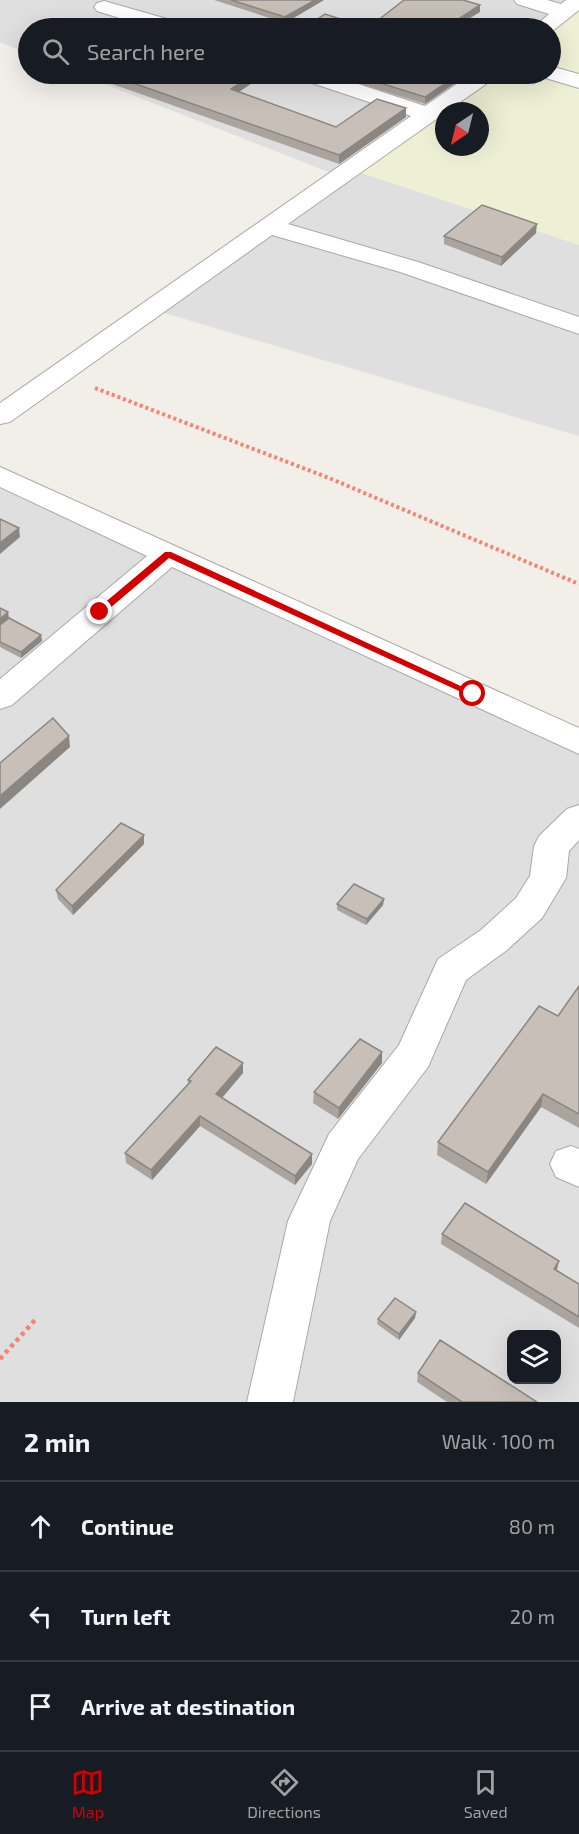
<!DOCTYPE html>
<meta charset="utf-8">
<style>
:root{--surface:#171b24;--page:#20242c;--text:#f1f3f6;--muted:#9ea1a6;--line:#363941;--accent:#d40000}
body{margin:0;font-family:"Exo 2",sans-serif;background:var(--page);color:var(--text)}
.controls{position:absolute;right:18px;bottom:18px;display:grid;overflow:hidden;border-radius:12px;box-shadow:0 6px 24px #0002}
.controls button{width:54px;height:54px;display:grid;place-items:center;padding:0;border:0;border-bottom:2px solid var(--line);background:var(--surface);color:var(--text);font:30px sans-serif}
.compass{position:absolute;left:435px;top:102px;width:54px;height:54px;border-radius:50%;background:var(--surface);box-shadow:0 6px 24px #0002;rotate:215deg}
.stop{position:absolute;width:18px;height:18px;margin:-14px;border:4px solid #d40000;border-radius:50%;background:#fff}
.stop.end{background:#d40000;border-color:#fff;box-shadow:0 2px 6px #0008}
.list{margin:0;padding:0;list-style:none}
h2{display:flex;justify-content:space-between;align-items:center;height:78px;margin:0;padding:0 24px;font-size:26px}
h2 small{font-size:20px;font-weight:400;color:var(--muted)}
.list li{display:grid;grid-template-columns:39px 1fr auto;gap:18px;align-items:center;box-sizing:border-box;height:90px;padding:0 24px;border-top:2px solid var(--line)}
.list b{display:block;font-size:22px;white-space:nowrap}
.list em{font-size:20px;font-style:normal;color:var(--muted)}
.icon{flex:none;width:33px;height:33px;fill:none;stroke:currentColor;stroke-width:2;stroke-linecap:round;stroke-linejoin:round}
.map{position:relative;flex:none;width:579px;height:1402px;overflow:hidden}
.search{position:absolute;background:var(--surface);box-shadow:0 6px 24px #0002;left:18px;right:18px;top:18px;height:66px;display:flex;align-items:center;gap:15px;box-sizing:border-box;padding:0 21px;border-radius:33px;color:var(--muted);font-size:22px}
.sheet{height:348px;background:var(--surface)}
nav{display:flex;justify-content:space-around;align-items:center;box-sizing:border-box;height:84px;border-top:2px solid var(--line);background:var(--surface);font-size:16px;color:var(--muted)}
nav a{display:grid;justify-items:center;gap:3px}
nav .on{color:var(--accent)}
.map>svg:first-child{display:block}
</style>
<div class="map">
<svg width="579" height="1402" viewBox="0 0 579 1402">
<rect width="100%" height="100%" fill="#f2efe9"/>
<!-- residential -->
<path fill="#e0dfdf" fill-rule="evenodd" d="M0 0H579V436L151 309 339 176 79 74H550V28H28V54L0 42ZM444 111H480V147H444Z
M0 474 579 741V1402H0ZM512 1334H556V1380H512Z"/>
<!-- farmland -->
<path fill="#eef0d5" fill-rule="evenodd" d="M579 11V76L551 67 550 33Z
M497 74H540L579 86V245L358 172ZM444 111H480V147H444Z"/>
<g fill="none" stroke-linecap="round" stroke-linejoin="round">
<defs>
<path id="minor" d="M514 0H547L561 4 566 0H579V10L550 33V28H533L549 14 517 4Z
M104 1 181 23 184 28H152L97 11 94 7 97 3Z
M550 66 579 74V88L542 77 540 74H550Z
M297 74H328L425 106 471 74H496L493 79 288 224 418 262 579 317V334L400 272 272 235 10 422 0 424V403L411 116 300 79Z
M0 467 579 728V754L172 567 12 705 0 709V679L147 556 0 487Z
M579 805V840L569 851 566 878 542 918 507 950 466 980 428 1067 358 1159 330 1221 293 1402H247L288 1221 329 1134 399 1045 438 959 481 930 516 898 530 876 534 846 539 836 567 809Z
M571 1146 579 1149V1187L556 1177 550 1164 556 1151Z"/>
</defs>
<!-- minor casing -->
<use href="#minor" stroke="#a9a9a9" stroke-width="2"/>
<!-- path-far1 -->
<path stroke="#fa8072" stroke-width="4" stroke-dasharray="3 3" stroke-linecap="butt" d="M95 388 329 478 579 584"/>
<!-- path -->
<path stroke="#fa8072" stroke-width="4.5" stroke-dasharray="4 4" stroke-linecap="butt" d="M0 1359 35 1320"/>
<!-- minor -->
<use href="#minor" fill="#fff" fill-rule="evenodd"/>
</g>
<!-- wall -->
<path fill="#aba49e" d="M214 0H324L285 23Z
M84 74H255V81L239 92 336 127 406 108V117L339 164Z
M329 74H468L425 104Z
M536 233 501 266 444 244V236Z
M0 608 9 618 41 635 42 641 21 658 0 647Z
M144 844 73 915 58 899 56 890Z
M384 899 383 905 366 925 337 910V904Z
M579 986V1128L541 1107 486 1184 437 1155 438 1142 558 1016Z
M243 1063V1073L222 1097 312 1164 295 1185 200 1126 152 1180 126 1163 125 1153 188 1084V1080Z
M382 1063 338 1119 313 1103 314 1092Z
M442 1234 557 1270 579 1284V1328L441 1244Z
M416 1312 415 1318 399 1340 377 1324 378 1319Z
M418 1373 537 1402H447L417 1382Z"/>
<!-- shaded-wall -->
<path fill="#8b8681" d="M315 0H324L285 23V17Z
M480 5V12L454 28H445Z
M254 74H255V81L231 97V89Z
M459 74H468L425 104V97Z
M406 108V117L339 164V155Z
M537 224 536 233 501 266 502 257Z
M19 528 20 537 0 554V543Z
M8 612 9 618 0 626V619Z
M41 635 42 641 21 658V652Z
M69 736 70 747 0 809V796Z
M144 835V844L73 915 72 906Z
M384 899 383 905 366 925 367 919Z
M382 1052V1063L338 1119 339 1108Z
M243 1063V1073L217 1104 216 1094Z
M543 1094 541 1107 486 1184 488 1172Z
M200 1116V1126L152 1180 151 1170Z
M312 1154V1164L295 1185V1176Z
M559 1261 557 1270 554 1269Z
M416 1312 415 1318 399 1340V1334Z"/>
<!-- building -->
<path fill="#c7bfb8" stroke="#8b8681" stroke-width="1.5" d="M231 0H315L285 17Z
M404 0H463L480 5 445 28H304L325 14 368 28Z
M107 74H254L231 89 336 127 377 99 406 108 339 155Z
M351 74H459L425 97Z
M482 205 537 224 502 257 444 236Z
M0 519 19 528 0 543Z
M0 608 8 612 0 619Z
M9 618 41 635 21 652 0 642V625Z
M53 718 69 736 0 796V763Z
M121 823 144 835 72 906 56 890Z
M354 884 384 899 367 919 337 904Z
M579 986V1114L543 1094 488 1172 438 1142 539 1006 558 1016Z
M360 1039 382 1052 339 1108 314 1092Z
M216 1047 243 1063 216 1094 312 1154 295 1176 200 1116 151 1170 125 1153 191 1081 188 1080Z
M465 1203 559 1261 554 1269 579 1284V1317L442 1234Z
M395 1298 416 1312 399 1334 378 1319Z
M440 1340 537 1402H462L418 1373Z"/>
<!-- route -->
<path fill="#d40000" d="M165 552H171L478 694 470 696 169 558 103 614H96V610Z"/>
</svg>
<div class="controls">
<button><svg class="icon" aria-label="layers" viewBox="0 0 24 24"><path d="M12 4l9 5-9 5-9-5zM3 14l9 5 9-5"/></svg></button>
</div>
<svg class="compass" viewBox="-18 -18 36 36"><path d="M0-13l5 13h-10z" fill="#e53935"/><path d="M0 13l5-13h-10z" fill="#9ea1a6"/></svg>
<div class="stop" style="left:473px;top:694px"></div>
<div class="stop end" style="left:100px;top:612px"></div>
<div class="search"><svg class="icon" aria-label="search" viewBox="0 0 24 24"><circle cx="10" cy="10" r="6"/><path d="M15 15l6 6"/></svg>Search here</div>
</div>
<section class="sheet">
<h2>2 min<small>Walk · 100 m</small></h2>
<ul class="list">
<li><svg class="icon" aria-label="ahead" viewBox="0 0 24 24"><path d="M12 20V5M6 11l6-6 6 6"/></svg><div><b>Continue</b></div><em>80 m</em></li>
<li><svg class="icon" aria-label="left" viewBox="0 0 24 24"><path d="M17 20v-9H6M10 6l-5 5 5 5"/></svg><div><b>Turn left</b></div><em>20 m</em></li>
<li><svg class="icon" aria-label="arrive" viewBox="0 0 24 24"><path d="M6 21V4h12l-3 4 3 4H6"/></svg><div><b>Arrive at destination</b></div></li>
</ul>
</section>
<nav>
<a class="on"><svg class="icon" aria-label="map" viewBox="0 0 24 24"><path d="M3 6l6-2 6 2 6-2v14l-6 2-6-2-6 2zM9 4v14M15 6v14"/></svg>Map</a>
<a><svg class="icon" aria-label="directions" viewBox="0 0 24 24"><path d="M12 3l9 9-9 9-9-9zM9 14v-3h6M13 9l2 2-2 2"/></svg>Directions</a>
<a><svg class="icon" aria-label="saved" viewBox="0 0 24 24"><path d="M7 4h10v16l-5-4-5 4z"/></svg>Saved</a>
</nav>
